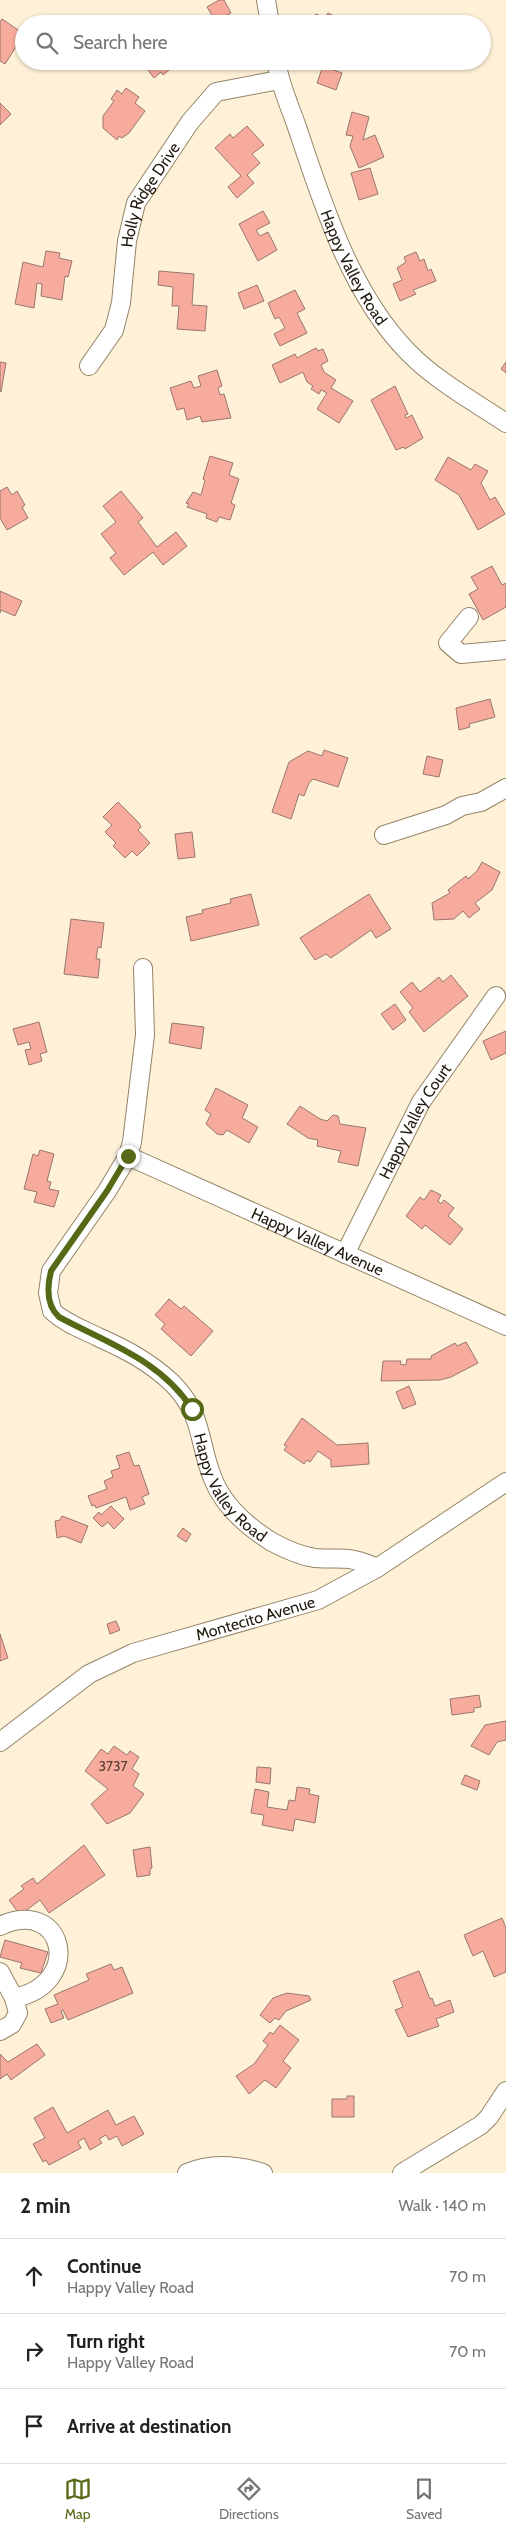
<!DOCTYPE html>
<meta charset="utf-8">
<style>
:root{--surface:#fff;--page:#f6f6f6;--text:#222;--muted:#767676;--line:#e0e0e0;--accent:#556916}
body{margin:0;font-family:Cabin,sans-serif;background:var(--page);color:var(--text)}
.stop{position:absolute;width:15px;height:15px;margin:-11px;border:4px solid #556916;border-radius:50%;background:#fff}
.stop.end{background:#556916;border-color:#fff;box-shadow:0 1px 5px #0008}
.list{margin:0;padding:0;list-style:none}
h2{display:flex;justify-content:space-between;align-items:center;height:65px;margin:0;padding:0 20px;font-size:21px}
h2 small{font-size:16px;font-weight:400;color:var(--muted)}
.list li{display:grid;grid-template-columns:32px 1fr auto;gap:15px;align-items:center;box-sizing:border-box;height:75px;padding:0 20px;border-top:1px solid var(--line)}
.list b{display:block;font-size:19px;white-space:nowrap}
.list p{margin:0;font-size:16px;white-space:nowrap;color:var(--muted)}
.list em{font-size:16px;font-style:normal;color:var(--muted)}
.icon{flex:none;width:28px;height:28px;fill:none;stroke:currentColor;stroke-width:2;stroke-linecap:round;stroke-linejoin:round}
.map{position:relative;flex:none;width:506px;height:2173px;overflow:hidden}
.search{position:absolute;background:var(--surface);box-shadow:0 1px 4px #0004;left:15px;right:15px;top:15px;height:55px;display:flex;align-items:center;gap:12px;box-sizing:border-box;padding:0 18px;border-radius:28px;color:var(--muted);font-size:19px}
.sheet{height:290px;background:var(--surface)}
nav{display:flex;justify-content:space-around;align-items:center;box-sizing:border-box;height:70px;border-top:1px solid var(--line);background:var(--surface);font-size:14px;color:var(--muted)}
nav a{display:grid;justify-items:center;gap:2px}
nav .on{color:var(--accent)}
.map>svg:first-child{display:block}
</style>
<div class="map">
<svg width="506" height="2173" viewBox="0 0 506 2173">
<rect width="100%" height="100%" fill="#fff1d8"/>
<!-- building -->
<path fill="#f7ab9d" stroke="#99766f" d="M219 0H224L231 13 216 22 207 7Z
M328 13 336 17 335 20 338 21 340 17 355 24H311L316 14 325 18Z
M187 16 194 24H178Z
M2 19 24 34 5 64 0 61V22Z
M141 61H180L163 75 161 72 154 78Z
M323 66 342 73 336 90 317 83Z
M126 88 139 97 135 103 145 111 129 133 122 138 119 136 117 140 103 128V116L114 101 111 99 117 90 122 94Z
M0 103 11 114 0 125Z
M352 112 369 117 363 140 375 135 384 157 359 168 350 146 353 136 346 135Z
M247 126 264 145 252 154 260 163 247 175 254 183 237 198 228 187 241 176 215 148 230 134 233 138Z
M370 168 378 194 359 200 351 173Z
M263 211 270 223 256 230 260 236 268 232 277 250 258 261 239 224Z
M46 251 60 253 59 258 72 261 68 277 65 276 62 300 41 296 42 284 37 283 34 308 15 304 23 262 43 267Z
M416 252 420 261 424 259 428 271 431 269 436 281 413 290 416 294 400 301 393 284 402 280 397 268 406 262 404 257Z
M159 271 194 274 192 305 207 306 205 331 177 329 179 306H172L173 287 158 285Z
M257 285 264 301 244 309 238 293Z
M295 290 305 309 297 313 307 333 280 346 274 334 285 328 279 317 275 319 268 303Z
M316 348 318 351 323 349 328 361 321 365 324 372 336 380 331 388 353 401 339 423 317 409 327 393 321 390 319 394 311 389 313 386 307 382 303 372 280 383 272 365 295 354 297 358Z
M0 362 6 363 1 392 0 391Z
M506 362V373L501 369Z
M217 370 222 386 218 388 220 395 224 394 231 418 202 422 200 416 187 420 184 408 177 410 170 388 191 381 194 388 201 386 198 376Z
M395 386 408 414 405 415 406 418 412 415 423 438 405 449 404 447 396 450 371 400Z
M210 456 233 463 229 475 239 479 231 503 235 505 230 520 219 517 217 522 206 518 207 514 187 507 189 504 186 503 193 492 201 495 205 480 203 479Z
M448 457 471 470 475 464 488 471 481 483 490 500 495 497 505 514 478 530 459 495 435 480Z
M7 487 12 495 17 491 25 505 22 507 28 518 7 530 0 518V491Z
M121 491 143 518 138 522 157 547 176 532 187 546 163 565 153 552 124 575 110 558 116 553 101 534 116 522 103 506Z
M492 566 502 585 506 583V607L483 620 469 594 478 589 471 577Z
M0 591 22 601 15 616 1 610 0 613Z
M490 699 495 717 469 724 470 727 459 730 456 708Z
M324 750 348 758 338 787 313 779 309 783 304 796 299 794 291 819 272 812 289 762 308 751 322 756Z
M427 756 443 760 439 777 423 774Z
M118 802 139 823 141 827 138 830 150 843 137 856 132 851 125 858 113 846 116 843 105 832 112 825 103 817Z
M192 832 195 857 178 859 175 834Z
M482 862 500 872 492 890 475 903 480 909 469 918 463 911 454 919 434 920 432 903 450 893 448 890 466 876 468 879 477 871Z
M251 894 259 925 191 941 186 917 203 913 202 910 231 903 230 899Z
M369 894 391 929 376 938 371 930 331 958 326 954 315 960 300 938Z
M71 919 104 923 101 948 98 947 96 959H100L98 978 64 974Z
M451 975 468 996 424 1032 409 1012 413 1008 400 992 412 982 420 992 439 977 443 982Z
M395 1004 406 1020 393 1030 381 1014Z
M39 1022 47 1052 40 1054 42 1061 29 1065 25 1050 31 1049 29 1042 18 1045 13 1029Z
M172 1023 204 1027 201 1049 169 1043Z
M506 1031V1053L491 1060 483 1041Z
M216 1088 248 1105 242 1118 258 1127 249 1143 227 1130 223 1135 217 1134 206 1124 211 1114 205 1110Z
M300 1106 320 1119 327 1121 333 1115 338 1116 340 1124 366 1128 358 1166 338 1162 341 1151 317 1146 318 1140 308 1138 287 1124Z
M40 1150 54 1154 47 1181 51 1182 49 1189 59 1191 54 1207 34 1202 37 1192 24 1189 33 1154 38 1156Z
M431 1190 441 1195 438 1201 441 1204 444 1200 454 1208 448 1216 463 1229 450 1245 425 1225 422 1229 406 1216 420 1197 424 1200Z
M169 1299 181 1309 184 1306 213 1331 191 1356 161 1329 165 1324 155 1315Z
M466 1342 478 1363 451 1377 440 1380 381 1381 383 1361H401L400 1364 406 1365 407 1359H431V1356L455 1343 457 1346Z
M409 1386 416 1404 403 1409 396 1392Z
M302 1418 337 1445 368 1443 369 1464 331 1467V1460L318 1451 310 1462 307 1460 304 1464 284 1450 287 1446 284 1445Z
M129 1452 134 1466 139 1465 149 1494 142 1497 145 1504 130 1510 126 1497 96 1508 95 1505 92 1506 88 1496 107 1489 104 1481 113 1477 111 1471 120 1468 116 1456Z
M111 1506 124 1519 114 1529 108 1522 102 1527 93 1518 99 1512 101 1515Z
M62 1516 88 1526 81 1543 64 1536 57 1538 55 1521 60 1520Z
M183 1528 191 1534 186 1542 177 1536Z
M116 1621 120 1630 110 1634 107 1624Z
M0 1634 8 1658 0 1661Z
M479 1695 481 1707 474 1708V1712L452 1715 450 1699Z
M506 1721V1740L497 1742 489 1755 471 1746 485 1725Z
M114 1746 127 1755 130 1751 139 1757 132 1769 139 1774 133 1786 144 1794 130 1813 107 1824 91 1804 108 1789 85 1771 101 1749 108 1754Z
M257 1767 271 1768 270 1784 256 1782Z
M465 1775 480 1781 477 1790 461 1784Z
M297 1787 310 1789 309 1794 319 1796 315 1823 295 1819 293 1831 262 1825 264 1815 251 1813 255 1789 269 1792 267 1807 287 1810 289 1800 295 1801Z
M84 1845 105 1875 49 1913 40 1900 20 1915 9 1900 24 1889 21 1886 33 1878 37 1884Z
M150 1847 152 1868 150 1869V1875L137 1877 133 1850Z
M502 1918 506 1928V1972L494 1977 483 1951 473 1956 464 1935Z
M5 1940 48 1952 41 1973 20 1968 22 1963 0 1957Z
M111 1964 114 1970 122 1967 133 1993 68 2020 63 2010 61 2011 64 2018 51 2023 45 2009 58 2004 54 1995 89 1980 86 1974Z
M419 1971 430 1999 432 1998 435 2006 450 2000 454 2012 436 2019 439 2026 408 2037 395 2010 403 2007 393 1981Z
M287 1993 309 1996 311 2000 286 2011 279 2020 275 2018 270 2023 260 2015 273 1998Z
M280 2025 299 2040 283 2061 291 2068 276 2088 265 2080 249 2094 236 2076 254 2064 268 2045 263 2041 270 2032 273 2034Z
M37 2044 45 2055 11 2080 7 2074 0 2079V2054L8 2062Z
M347 2096H354V2117H332V2099H347Z
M53 2107 67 2133 108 2110 116 2125 134 2116 144 2134 122 2146 117 2136 109 2140 106 2135 99 2139 102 2143 90 2150 84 2138 78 2142 81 2148 49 2165 46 2160 43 2162 33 2144 45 2138 34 2118Z"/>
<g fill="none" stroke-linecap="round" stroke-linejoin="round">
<defs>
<g id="minor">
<path d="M266 0 270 24"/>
<path id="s1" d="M276 61C280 86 290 106 298 130 323 205 351 294 408 352 435 380 473 401 506 423"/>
<path id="s2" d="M89 366 114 330 121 303 127 241 136 203 190 122 216 92 279 80"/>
<path d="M469 617 448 643 461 654 506 650"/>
<path d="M384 835 446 815 462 806 481 802 506 788"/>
<path id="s3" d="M143 968 145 1035 132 1142 128 1156 107 1191 51 1271 48 1293 52 1311C65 1323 82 1329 98 1337 125 1349 150 1362 172 1383 204 1415 198 1443 213 1479 224 1507 248 1527 272 1542 285 1549 300 1556 315 1558 343 1560 349 1555 377 1568"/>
<path id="s4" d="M128 1156 506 1326"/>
<path id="s5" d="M345 1254 421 1102 496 996"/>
<path id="s6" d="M0 1742 89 1674 133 1653 318 1600 377 1568 506 1482"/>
<path d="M0 1926C64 1896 85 1984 14 1998"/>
<path d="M0 1972 14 1998 18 2013 12 2024 0 2031"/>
<path d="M187 2173C212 2162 238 2165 263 2173"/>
<path d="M402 2173 481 2125 489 2117 506 2091"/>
</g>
</defs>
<!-- minor casing -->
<use href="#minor" stroke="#948467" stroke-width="20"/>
<!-- minor -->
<use href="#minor" stroke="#fff" stroke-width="18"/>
</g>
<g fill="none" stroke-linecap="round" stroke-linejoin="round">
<!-- route -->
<path stroke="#556916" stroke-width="6" d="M128 1156 107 1191 51 1271C47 1287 46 1305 59 1317 107 1343 161 1360 192 1409"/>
</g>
<g text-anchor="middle" stroke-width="4.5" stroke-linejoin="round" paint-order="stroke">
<!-- number labels -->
<g font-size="14" fill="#563e32">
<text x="113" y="1771">3737</text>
</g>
<!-- street labels -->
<g font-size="16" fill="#20190e" stroke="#fff1d8">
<text dy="6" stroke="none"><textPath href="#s2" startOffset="186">Holly Ridge Drive</textPath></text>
<text dy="6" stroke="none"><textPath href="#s1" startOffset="221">Happy Valley Road</textPath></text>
<text dy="6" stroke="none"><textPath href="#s5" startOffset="150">Happy Valley Court</textPath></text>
<text dy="6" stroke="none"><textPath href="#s4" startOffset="208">Happy Valley Avenue</textPath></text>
<text dy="6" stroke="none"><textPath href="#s3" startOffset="631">Happy Valley Road</textPath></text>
<text dy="6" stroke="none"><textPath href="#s6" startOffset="288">Montecito Avenue</textPath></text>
</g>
</g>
</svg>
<div class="stop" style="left:192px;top:1409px"></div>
<div class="stop end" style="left:128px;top:1156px"></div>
<div class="search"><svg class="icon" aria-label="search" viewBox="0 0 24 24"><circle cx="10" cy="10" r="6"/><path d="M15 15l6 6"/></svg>Search here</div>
</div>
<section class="sheet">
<h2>2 min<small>Walk · 140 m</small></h2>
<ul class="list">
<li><svg class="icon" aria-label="ahead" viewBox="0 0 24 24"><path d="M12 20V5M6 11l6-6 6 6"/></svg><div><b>Continue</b><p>Happy Valley Road</p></div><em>70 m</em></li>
<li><svg class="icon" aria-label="right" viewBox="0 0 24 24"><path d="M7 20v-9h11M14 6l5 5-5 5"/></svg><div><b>Turn right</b><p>Happy Valley Road</p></div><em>70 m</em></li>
<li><svg class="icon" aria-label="arrive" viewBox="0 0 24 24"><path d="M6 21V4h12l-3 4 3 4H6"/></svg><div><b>Arrive at destination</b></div></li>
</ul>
</section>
<nav>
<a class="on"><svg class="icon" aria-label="map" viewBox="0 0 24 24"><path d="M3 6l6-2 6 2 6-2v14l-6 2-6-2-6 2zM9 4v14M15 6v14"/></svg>Map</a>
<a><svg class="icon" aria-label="directions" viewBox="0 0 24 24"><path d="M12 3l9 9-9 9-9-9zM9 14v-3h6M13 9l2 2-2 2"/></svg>Directions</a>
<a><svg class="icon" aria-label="saved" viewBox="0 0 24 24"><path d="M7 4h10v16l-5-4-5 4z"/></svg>Saved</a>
</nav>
